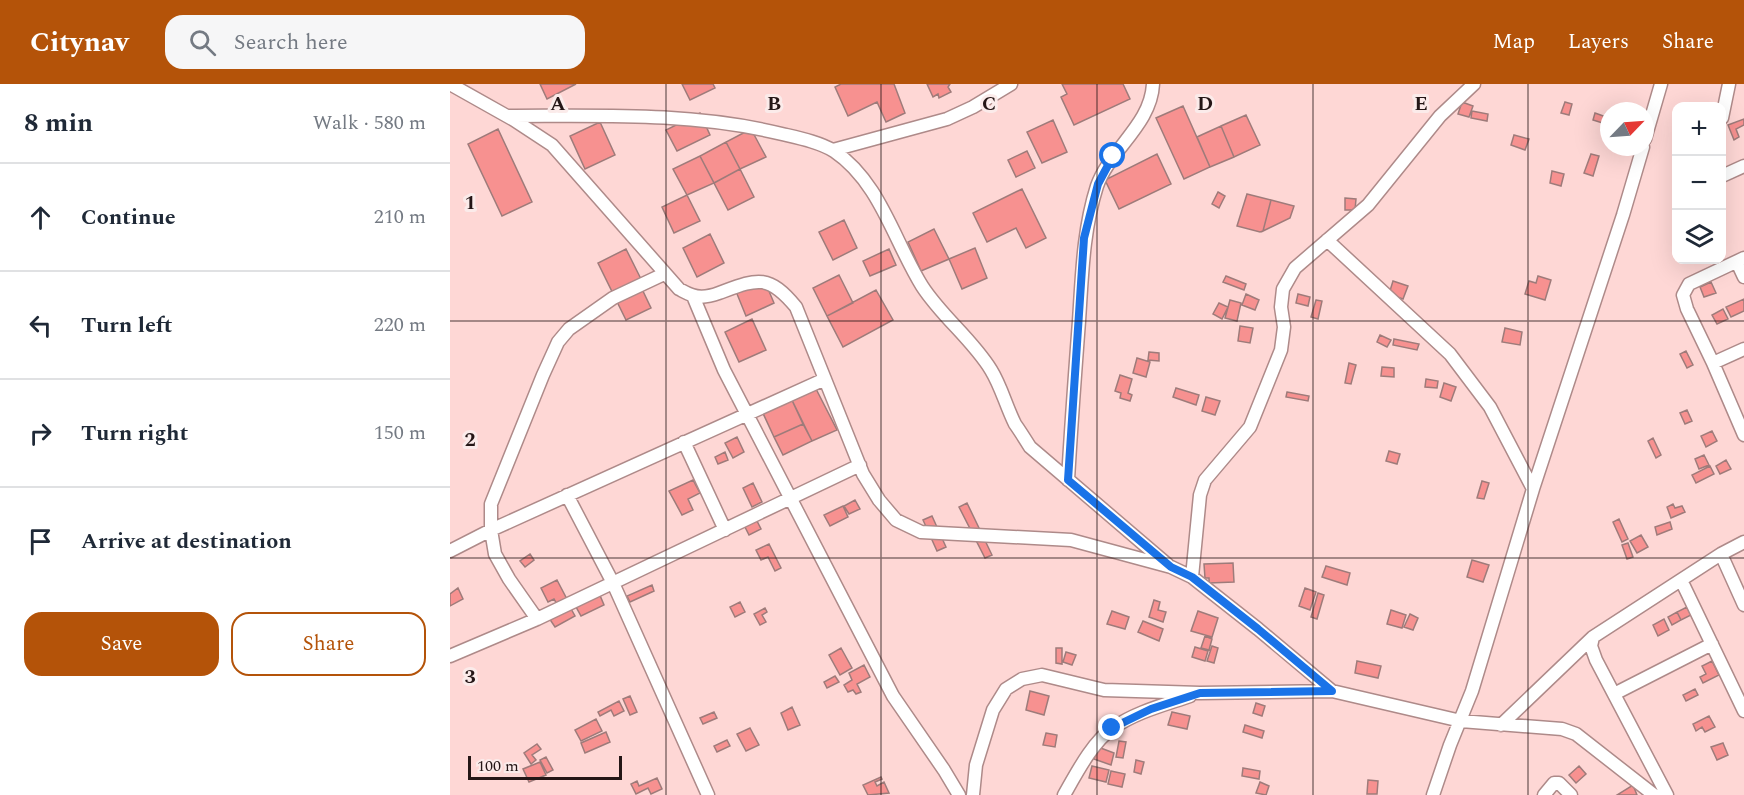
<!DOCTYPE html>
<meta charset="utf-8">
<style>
:root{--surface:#fff;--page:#f6f6f7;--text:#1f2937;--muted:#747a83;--line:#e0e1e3;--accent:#b45309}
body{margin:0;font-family:Spectral,serif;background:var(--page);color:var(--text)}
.controls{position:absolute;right:18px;top:18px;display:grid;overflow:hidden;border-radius:12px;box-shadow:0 6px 24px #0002}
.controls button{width:54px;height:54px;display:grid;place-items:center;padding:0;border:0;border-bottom:2px solid var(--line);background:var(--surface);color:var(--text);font:30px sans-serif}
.compass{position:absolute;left:1150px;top:18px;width:54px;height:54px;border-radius:50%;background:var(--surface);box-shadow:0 6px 24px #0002;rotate:65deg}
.scale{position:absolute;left:18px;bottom:15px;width:154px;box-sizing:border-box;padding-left:6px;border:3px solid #241616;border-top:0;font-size:16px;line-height:21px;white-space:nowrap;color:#241616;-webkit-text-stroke:4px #fbebea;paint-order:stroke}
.stop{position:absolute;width:18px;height:18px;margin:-14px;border:4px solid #1a73e8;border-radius:50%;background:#fff}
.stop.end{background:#1a73e8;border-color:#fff;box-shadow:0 2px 6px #0008}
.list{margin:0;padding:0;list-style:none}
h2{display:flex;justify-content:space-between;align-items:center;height:78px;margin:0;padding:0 24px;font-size:26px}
h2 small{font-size:20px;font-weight:400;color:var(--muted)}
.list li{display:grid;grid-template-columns:39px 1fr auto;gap:18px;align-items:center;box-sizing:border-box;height:108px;padding:0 24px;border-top:2px solid var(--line)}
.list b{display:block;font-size:22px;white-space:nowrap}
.list em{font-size:20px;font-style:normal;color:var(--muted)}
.actions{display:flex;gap:12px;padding:18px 24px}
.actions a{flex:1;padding:14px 0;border:2px solid var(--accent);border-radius:18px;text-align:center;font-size:21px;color:var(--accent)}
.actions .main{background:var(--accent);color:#fff}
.icon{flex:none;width:33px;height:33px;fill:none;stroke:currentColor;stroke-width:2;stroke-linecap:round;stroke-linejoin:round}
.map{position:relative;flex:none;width:1294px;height:711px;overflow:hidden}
header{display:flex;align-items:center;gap:36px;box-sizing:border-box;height:84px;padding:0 30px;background:var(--accent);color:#fff}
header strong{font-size:28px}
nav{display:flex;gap:33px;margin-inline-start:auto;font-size:21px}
.search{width:420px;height:54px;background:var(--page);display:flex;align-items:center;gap:15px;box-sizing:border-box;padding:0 21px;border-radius:18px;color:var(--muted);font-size:22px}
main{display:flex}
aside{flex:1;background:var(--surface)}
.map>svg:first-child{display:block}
</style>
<header>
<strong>Citynav</strong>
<div class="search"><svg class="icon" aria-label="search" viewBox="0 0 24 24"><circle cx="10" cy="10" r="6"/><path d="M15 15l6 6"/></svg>Search here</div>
<nav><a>Map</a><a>Layers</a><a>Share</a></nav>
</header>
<main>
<aside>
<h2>8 min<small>Walk · 580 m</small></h2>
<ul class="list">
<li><svg class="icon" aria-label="ahead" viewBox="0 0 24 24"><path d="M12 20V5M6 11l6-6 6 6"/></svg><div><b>Continue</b></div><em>210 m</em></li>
<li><svg class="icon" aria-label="left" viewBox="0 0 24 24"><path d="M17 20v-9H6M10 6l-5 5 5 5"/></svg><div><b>Turn left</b></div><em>220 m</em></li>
<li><svg class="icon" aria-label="right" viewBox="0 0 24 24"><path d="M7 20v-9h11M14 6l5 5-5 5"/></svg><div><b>Turn right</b></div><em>150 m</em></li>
<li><svg class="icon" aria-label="arrive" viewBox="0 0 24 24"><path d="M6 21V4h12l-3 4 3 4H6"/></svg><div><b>Arrive at destination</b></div></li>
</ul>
<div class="actions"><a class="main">Save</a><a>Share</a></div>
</aside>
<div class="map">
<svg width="1294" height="711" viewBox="0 0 1294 711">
<rect width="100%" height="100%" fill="#fed7d5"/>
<!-- building -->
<path fill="#f79190" stroke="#9e7b7a" stroke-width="1.5" d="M90 0H126L97 15Z
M232 0H263L265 4 240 16Z
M391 0H444L455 29 436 38 427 18 398 32 385 3Z
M477 0H500L498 3 501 8 489 14 488 10 483 13Z
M612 0H673L680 15 624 41 611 13 617 10Z
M1012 18 1023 22 1019 33 1008 30Z
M1115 18 1122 20 1119 31 1111 29Z
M733 22 760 83 734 95 706 34Z
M1022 27 1038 30 1037 37 1021 34Z
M250 29 260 51 227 67 216 46Z
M1145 29 1159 34V41L1143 36Z
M796 31 810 61 784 73 771 42Z
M1294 35V41L1286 45 1289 53 1284 56 1278 41Z
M603 36 617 68 592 79 577 48Z
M150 38 165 71 135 85 120 52Z
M771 42 784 73 760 83 747 53Z
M48 45 82 118 52 132 18 60Z
M301 45 316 73 290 85 276 58Z
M1064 51 1079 55 1075 66 1061 61Z
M276 58 290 85 264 99 250 72Z
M577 67 585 84 566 93 558 76Z
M707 70 721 100 669 125 655 96Z
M1141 70 1149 72 1143 92 1134 89Z
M250 72 264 99 237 111 223 85Z
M290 85 304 113 278 126 264 99Z
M1102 87 1114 90 1111 102 1100 99Z
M572 105 596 154 576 164 566 144 537 158 523 129Z
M768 108 775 112 769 124 762 120Z
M797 110 821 116 813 147 810 148 787 142Z
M237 111 250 137 224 149 212 123Z
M895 114 906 115 905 126H895Z
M821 116 844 122 840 134 813 147Z
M394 136 407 164 383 176 369 148Z
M484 145 499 175 471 187 458 158Z
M260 150 274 179 247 193 233 164Z
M525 164 537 194 512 205 499 175Z
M176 165 192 197 191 203 201 224 176 236 148 179Z
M439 165 446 181 420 192 413 177Z
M389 191 403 219 377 232 363 204Z
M776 192 796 200 794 206 773 198Z
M1088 192 1101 196 1095 216 1075 210 1079 197 1086 199Z
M313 193 324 219 296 232 285 205Z
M943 197 958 202 953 215 939 210Z
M1261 198 1266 209 1254 213 1250 203Z
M426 206 443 236 393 263 377 232Z
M796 210 809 216 805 226 792 221Z
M848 210 860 213 858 222 846 219Z
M1294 215V227L1281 233 1276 223Z
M780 216 791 219 787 237 775 234Z
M866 216 872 217 868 235 861 233Z
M769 219 778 223 772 235 763 230Z
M1273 225 1278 235 1267 240 1262 231Z
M302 235 316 266 289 278 275 248Z
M790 242 803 244 800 259 788 257Z
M1055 244 1072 248 1070 261 1052 258Z
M930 251 941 256 937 263 927 258Z
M944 255 969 260 967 266 943 261Z
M1236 267 1243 281 1237 284 1230 270Z
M699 268 709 269V277L698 276Z
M687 274 700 278 696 293 683 289Z
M899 279 906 281 901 300 895 299Z
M932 283 944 284V293L931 292Z
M670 291 682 295 678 309 682 311 680 317 670 314 671 309 665 307Z
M976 295 988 297 987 304 975 303Z
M994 299 1006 303 1001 317 990 313Z
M364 301 387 346 362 357 340 312Z
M726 304 749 311 746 321 723 313Z
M837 308 859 312 858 317 836 313Z
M340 312 353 340 324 353 311 325Z
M756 313 770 317 765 331 752 327Z
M1237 326 1242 337 1235 340 1230 329Z
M353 340 362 357 333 371 324 353Z
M1262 347 1267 357 1256 363 1251 352Z
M287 353 294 368 283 374 275 359Z
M1203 354 1211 371 1206 374 1198 357Z
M939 367 950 370 947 380 936 377Z
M275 368 278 376 268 380 265 373Z
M1254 371 1259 381 1249 385 1245 375Z
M1276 376 1281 385 1270 390 1266 382Z
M1260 382 1264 390 1246 399 1242 391Z
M243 396 250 409 238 415 243 426 232 431 219 407Z
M1032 397 1039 399 1034 415 1027 414Z
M303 399 312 418 302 423 293 404Z
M405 416 410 425 399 430 394 422Z
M517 419 542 471 535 474 509 423Z
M1223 420 1225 424 1232 422 1235 428 1221 434 1217 423Z
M393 422 398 433 380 442 374 431Z
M482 432 496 463 487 467 473 436Z
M305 433 311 445 299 451 293 439Z
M1169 435 1178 455 1172 458 1163 438Z
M1220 438 1222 445 1207 451 1205 443Z
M1191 451 1198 463 1187 469 1180 457Z
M1178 459 1183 473 1177 475 1172 461Z
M319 460 331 484 325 487 318 473 311 476 306 466Z
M80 470 84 476 75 483 70 477Z
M1022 476 1039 481 1033 498 1017 493Z
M783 479 784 498 759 499V494H755L754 480Z
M876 482 900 489 897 501 872 493Z
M107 496 120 521 110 526 104 515 98 518 91 504Z
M202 501 204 507 180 518 177 512Z
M8 504 13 515 0 522V510Z
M855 504 866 508 860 526 849 522Z
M149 509 154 521 131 532 125 521Z
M868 509 874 511 867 535 861 533Z
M704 516 710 518 708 526 716 528 713 538 699 533Z
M290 518 295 528 285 533 280 523Z
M120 523 125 532 105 543 99 534Z
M1237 523 1241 531 1231 536 1227 528Z
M315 524 317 528 312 531 316 538 310 541 304 530Z
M941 526 956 531 952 544 937 540Z
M662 527 679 533 675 545 657 540Z
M748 527 768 534 762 553 741 547Z
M1227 528 1231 536 1222 541 1218 533Z
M960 530 968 534 963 546 954 543Z
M1214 535 1219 546 1208 552 1203 541Z
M693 537 713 545 709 557 688 548Z
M755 552 762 555 759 566 751 564Z
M762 562 768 564 764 579 757 577Z
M745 563 758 567 755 577 742 573Z
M391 564 402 584 390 591 379 571Z
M606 564H612V580L606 579Z
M616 568 626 571 622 581 613 578Z
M907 577 931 582 928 594 905 589Z
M1262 577 1269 591 1253 599 1250 593 1256 590 1252 582Z
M414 581 420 593 407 600 411 608 406 610 403 606 398 608 394 601 402 596 399 589Z
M385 592 389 598 377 604 374 598Z
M1245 605 1248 611 1236 617 1233 611Z
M580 607 599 612 594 631 576 626Z
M180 612 187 628 180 631 173 615Z
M169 617 174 627 164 632 161 626 150 632 148 628Z
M806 619 815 622 812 632 803 629Z
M342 623 350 641 338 646 331 629Z
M264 628 267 634 253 640 250 634Z
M722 628 740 632 737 645 718 641Z
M1259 632 1265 643 1255 648 1252 643 1246 647 1243 640Z
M146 635 152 647 131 657 125 646Z
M795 641 814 647 812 654 793 648Z
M300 644 309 661 296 667 287 650Z
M156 648 160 658 135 669 131 659Z
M596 649 607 651 605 663 593 661Z
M277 656 280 662 267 668 264 662Z
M669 657 676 658 673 674 666 673Z
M1273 659 1278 671 1267 676 1261 663Z
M87 660 91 665 82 671 86 676 81 680 74 669Z
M648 663 664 669 661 681 644 675Z
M96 673 103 686 97 689 90 676Z
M686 676 694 678 691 690 684 688Z
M90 678 96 691 79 698 73 685Z
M642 682 659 686 656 698 639 694Z
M1129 682 1136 690 1126 699 1119 691Z
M793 684 810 687 809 695 792 692Z
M661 687 675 690 672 703 658 700Z
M431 693 432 695 425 698 427 702 434 698 439 709 418 711 413 701Z
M207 694 212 705 201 710 198 704 186 710 181 700 187 697 189 702Z
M918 696 928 697 927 710H917Z
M810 698 819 702 816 711 806 709Z
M1183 701 1187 711H1167Z"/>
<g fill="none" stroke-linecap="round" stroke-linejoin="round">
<defs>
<path id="minor" d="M0 0 64 36 102 61 229 205C233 207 238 210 242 211 250 214 261 212 269 209 307 195 318 189 346 223L413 390 429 416 446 436 471 448 621 456 721 483 742 493 808 545 882 607
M58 32C150 32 242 28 332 50 349 54 369 58 384 67 430 98 444 157 472 202 492 233 522 255 541 286 551 302 556 322 565 340 570 347 575 355 580 363L718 481
M1272 34 1279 0
M1195 55 1211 0
M383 66 497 35 523 23 561 0
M1272 92 1294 82
M877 156 1000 270 1040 323 1083 405
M1294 174 1239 200 1233 211 1237 225 1263 279 1294 351
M1287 178 1294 193
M243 212 274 286 443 612 494 686 509 711
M1263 279 1294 265
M234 358 275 446
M618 396C621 343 625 290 629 237 632 192 633 146 647 102 660 65 701 41 703 0
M117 411 163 499 258 711
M0 467 41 446 375 295
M1271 470 1294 521
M742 493 750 411 755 396 800 343 831 266 834 243 831 223 833 205 845 184 918 121 990 32 1024 0
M1231 496 1294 627
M87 535 59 495 45 470 41 446V420L93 291 108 258 119 245 163 214 214 190
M1143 553 1141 562 1146 576 1217 711
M0 572 87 535 410 381
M1164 610 1262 560
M1051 641 1143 553 1271 470 1294 458
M523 711 526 681 543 626 556 605 572 595 592 591 654 606 750 609 882 607 1011 637 1112 645 1126 650 1204 711
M614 711C626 690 643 657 663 644 686 628 714 621 740 612
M983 711 1000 661 1022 607 1083 405 1173 131 1193 63
M1094 711 1104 699H1109L1121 711"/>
</defs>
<!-- minor casing -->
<use href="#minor" stroke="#ae8a89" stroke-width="15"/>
<!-- minor -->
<use href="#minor" stroke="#fff" stroke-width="12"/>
</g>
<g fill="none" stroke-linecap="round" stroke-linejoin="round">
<!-- route -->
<path stroke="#1a73e8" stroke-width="8" d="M662 644 701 625 750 609 882 607 808 545 742 493 721 483 618 396 634 154 648 100 663 72"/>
</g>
<!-- grid -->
<path fill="none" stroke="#241616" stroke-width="1.5" stroke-opacity="0.55" d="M216 0V711M431 0V711M647 0V711M863 0V711M1078 0V711M0 237H1294M0 474H1294"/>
<g font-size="20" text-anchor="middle" font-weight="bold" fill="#241616" stroke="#fbebea" stroke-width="6" stroke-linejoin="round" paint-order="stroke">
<text x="108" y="26">A</text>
<text x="324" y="26">B</text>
<text x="539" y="26">C</text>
<text x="755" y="26">D</text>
<text x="971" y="26">E</text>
<text x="20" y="125">1</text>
<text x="20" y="362">2</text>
<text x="20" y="599">3</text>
</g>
</svg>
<div class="controls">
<button>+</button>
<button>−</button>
<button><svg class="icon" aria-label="layers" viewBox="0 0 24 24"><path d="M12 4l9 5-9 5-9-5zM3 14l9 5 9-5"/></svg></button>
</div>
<svg class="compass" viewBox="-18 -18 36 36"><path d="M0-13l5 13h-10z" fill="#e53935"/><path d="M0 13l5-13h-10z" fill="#747a83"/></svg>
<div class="scale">100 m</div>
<div class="stop" style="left:663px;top:72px"></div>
<div class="stop end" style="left:662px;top:644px"></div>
</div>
</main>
